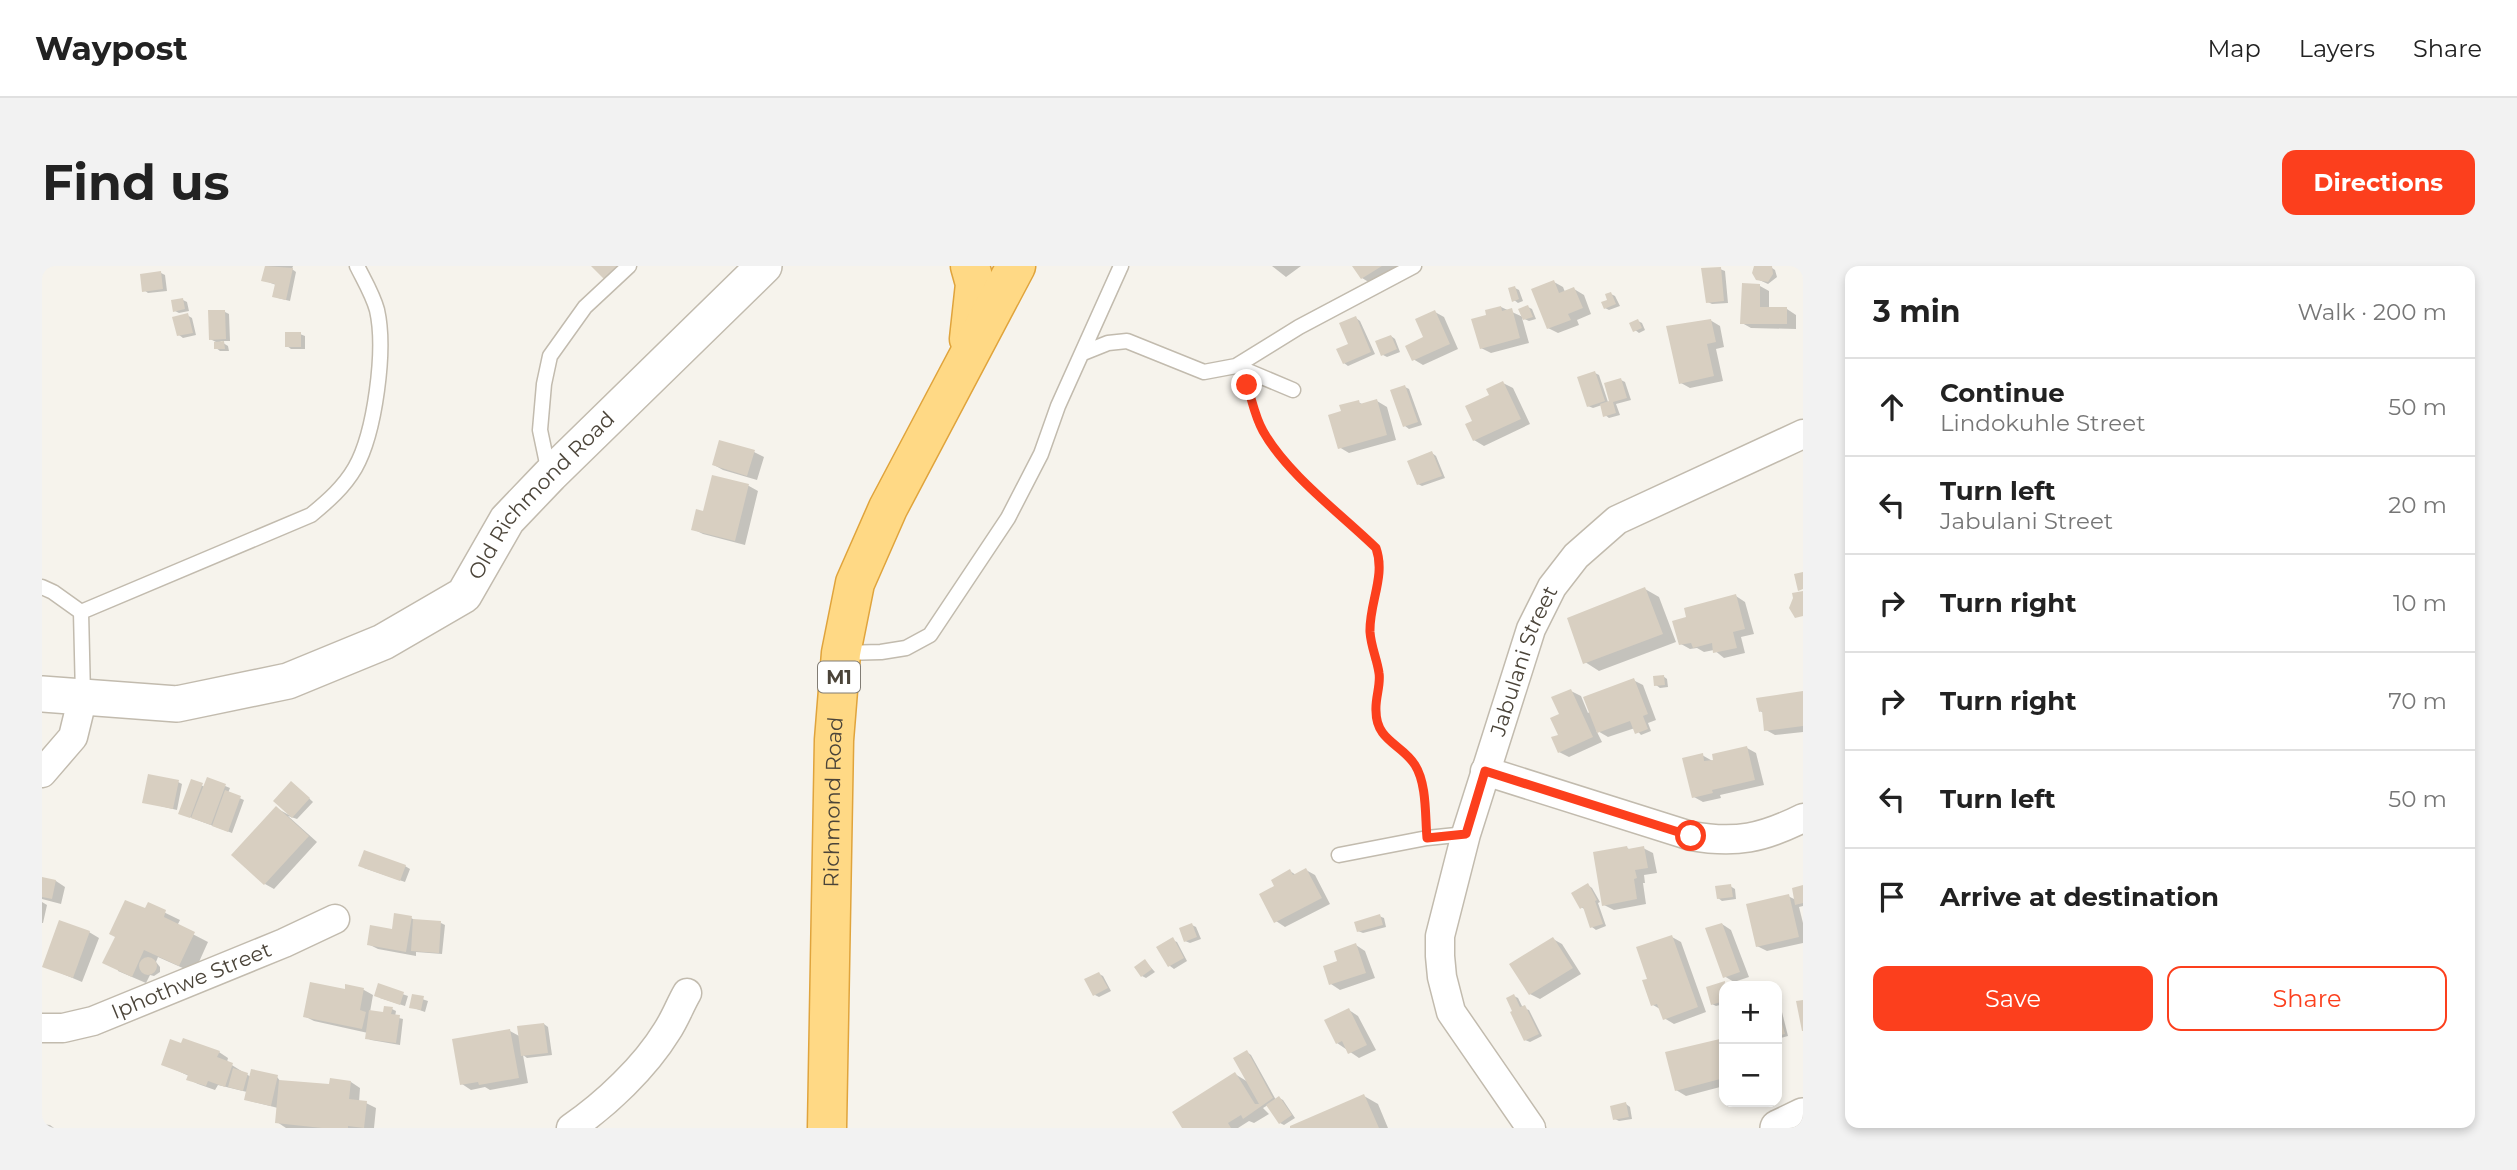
<!DOCTYPE html>
<meta charset="utf-8">
<style>
:root{--surface:#fff;--page:#f2f2f2;--text:#222;--muted:#767676;--line:#e0e0e0;--accent:#fc3f1d}
body{margin:0;font-family:Montserrat,sans-serif;background:var(--page);color:var(--text)}
.controls{position:absolute;right:21px;bottom:21px;display:grid;overflow:hidden;border-radius:14px;box-shadow:0 4px 10px #0003}
.controls button{width:63px;height:63px;display:grid;place-items:center;padding:0;border:0;border-bottom:2px solid var(--line);background:var(--surface);color:var(--text);font:35px sans-serif}
.stop{position:absolute;width:21px;height:21px;margin:-16px;border:5px solid #fc3f1d;border-radius:50%;background:#fff}
.stop.end{background:#fc3f1d;border-color:#fff;box-shadow:0 2px 7px #0008}
.list{margin:0;padding:0;list-style:none}
h2{display:flex;justify-content:space-between;align-items:center;height:91px;margin:0;padding:0 28px;font-size:30px}
h2 small{font-size:23px;font-weight:400;color:var(--muted)}
.list li{display:grid;grid-template-columns:46px 1fr auto;gap:21px;align-items:center;box-sizing:border-box;height:98px;padding:0 28px;border-top:2px solid var(--line)}
.list b{display:block;font-size:26px;white-space:nowrap}
.list p{margin:0;font-size:23px;white-space:nowrap;color:var(--muted)}
.list em{font-size:23px;font-style:normal;color:var(--muted)}
.actions{display:flex;gap:14px;padding:21px 28px}
.actions a{flex:1;padding:16px 0;border:2px solid var(--accent);border-radius:14px;text-align:center;font-size:24px;color:var(--accent)}
.actions .main{background:var(--accent);color:#fff}
.icon{flex:none;width:38px;height:38px;fill:none;stroke:currentColor;stroke-width:2;stroke-linecap:round;stroke-linejoin:round}
.map{position:relative;flex:none;width:1761px;height:862px;overflow:hidden;border-radius:14px}
header{display:flex;align-items:center;gap:42px;box-sizing:border-box;height:98px;padding:0 35px;background:var(--surface);border-bottom:2px solid var(--line)}
header strong{font-size:33px}
nav{display:flex;gap:38px;margin-inline-start:auto;font-size:24px}
.intro{display:flex;align-items:center;justify-content:space-between;box-sizing:border-box;height:168px;padding:0 42px}
h1{margin:0;font-size:49px}
.button{padding:18px 32px;border-radius:14px;background:var(--accent);color:#fff;font-size:24px;font-weight:700}
main{display:flex;gap:42px;padding:0 42px}
aside{flex:1;background:var(--surface);border-radius:14px;box-shadow:0 4px 10px #0003}
.map>svg:first-child{display:block}
</style>
<header>
<strong>Waypost</strong>
<nav><a>Map</a><a>Layers</a><a>Share</a></nav>
</header>
<div class="intro"><h1>Find us</h1><a class="button">Directions</a></div>
<main>
<div class="map">
<svg width="1761" height="862" viewBox="0 0 1761 862">
<rect width="100%" height="100%" fill="#f6f3ec"/>
<!-- shadow -->
<path fill="#0003" d="M224 0H251L250 3 254 6 248 35 236 32 234 19 221 14Z
M1230 0H1259L1244 11Z
M1312 0H1357L1330 18 1320 12Z
M1727 0 1733 4 1735 11 1726 18 1715 13Z
M1678 3 1683 5 1686 37 1670 38 1666 36Z
M119 7 123 9 125 25 106 27 102 24Z
M1512 16 1521 21 1523 26 1532 23 1542 29 1549 48 1535 54 1537 59 1516 67 1506 62Z
M1718 20 1727 25V43H1745L1754 49V63L1709 62 1700 57Z
M1473 22 1477 24 1481 35 1476 37 1472 34Z
M1569 28 1573 30 1578 40 1567 44 1563 42Z
M141 34 145 36 147 45 137 47 133 45Z
M1459 41 1481 51 1486 41 1490 43 1494 53 1487 55 1480 52 1487 77 1449 87 1439 82 1446 50Z
M183 46 187 48 188 75H178L186 80 187 85H178L174 82V76L168 73Z
M1393 46 1402 51 1416 83 1381 99 1371 93 1384 72Z
M145 49 150 52 154 69 141 72 137 69Z
M1314 52 1318 55 1333 88 1306 100 1302 97Z
M1668 54 1678 60 1682 81 1674 83 1681 115 1648 122 1639 117Z
M1596 55 1600 57 1603 64 1597 67 1593 64Z
M258 68 263 70V83H249L245 80Z
M1349 70 1353 73 1358 86 1345 91 1341 89Z
M1553 107 1557 109 1568 142 1571 141 1564 118 1579 114 1583 116 1589 134 1574 138 1578 149 1567 152 1563 149 1560 139 1551 142 1546 140Z
M1461 117 1471 122 1488 158 1442 180 1432 174 1433 156 1450 130Z
M1363 121 1367 123 1380 159 1367 163 1363 160Z
M1335 135 1345 141 1354 174 1307 187 1297 181 1301 147 1316 136 1322 139Z
M712 186 722 191 715 214 681 204 672 199Z
M1390 187 1394 190 1403 212 1380 220 1376 218Z
M672 211 707 220 716 225 703 279 661 268 651 263 662 248Z
M1603 323 1617 331 1634 376 1557 405 1543 396Z
M1694 330 1703 336 1712 368 1699 371 1703 387 1682 392 1672 384 1662 386 1655 382 1648 383 1639 378 1646 352Z
M1621 410 1625 413 1626 421 1618 422 1614 419Z
M1591 414 1601 419 1614 454 1606 457 1609 465 1599 469 1593 462 1566 471 1554 464 1560 476 1527 491 1517 486 1519 449 1529 425 1539 430 1546 447Z
M1761 426V466L1733 469 1724 464 1722 447 1718 445Z
M1705 482 1714 487 1722 519 1678 529 1679 532 1661 536 1652 531 1660 489 1674 497Z
M166 513 188 522 186 527 202 534 190 567 142 549 150 515 163 521Z
M136 516 140 518 135 544 102 536Z
M254 520 271 536 255 553 246 550 275 576 232 623 223 618 234 542 247 549Z
M1585 582 1589 584 1601 582 1611 587 1615 607 1602 609 1603 617H1601L1604 638 1572 644 1562 639Z
M363 600 368 603 363 616 322 602Z
M1264 604 1273 609 1288 638 1243 661 1234 655 1235 621 1248 605 1254 609Z
M0 612 14 615 23 621 19 638 0 633Z
M1546 619 1550 622 1558 636 1556 637 1564 660 1554 664 1550 661 1544 644 1539 641Z
M1688 620 1693 623 1694 633 1680 635 1676 632Z
M1761 621V640L1757 641 1761 657V677L1725 685 1715 680 1746 630 1754 634Z
M0 636 5 639 1 657H0Z
M107 639 138 654 135 660 166 676 152 707 116 691 114 696 118 701V706L112 710 108 709 104 717 76 705 75 670 104 644Z
M1337 650 1342 652 1344 661 1321 667 1316 665Z
M369 652 375 655 399 657 403 659 400 688 374 686V690L336 683 326 678Z
M1680 658 1689 664 1707 711 1692 716 1682 710Z
M1150 659 1154 661 1159 673 1148 677 1143 675Z
M47 666 57 672 40 716 2 700Z
M1630 671 1639 676 1664 746 1632 758 1622 752 1618 743 1611 739 1607 714Z
M1511 673 1520 678 1539 708 1498 733 1488 728Z
M1130 674 1135 676 1145 695 1132 703 1128 700 1116 682Z
M1314 679 1323 685 1333 712 1298 724 1289 718Z
M1103 695 1113 706 1104 712 1100 710Z
M1057 708 1061 710 1069 725 1057 731 1053 729Z
M1683 717 1688 720H1682V738L1674 740 1670 738 1666 722Z
M305 720 322 724 331 729 328 746 342 748 350 743 354 745 353 751 361 753 358 779 329 774 325 772 326 767 272 755 262 750 304 725Z
M337 720 366 730 363 740 338 732Z
M371 730 386 735 383 746 369 741Z
M1472 730 1476 732 1481 742 1487 744 1500 770 1488 776 1483 774Z
M1307 744 1316 750 1334 784 1317 792 1295 777Z
M1735 744 1740 746 1746 770 1735 773Z
M502 758 506 761 510 789 485 792 481 789 486 817 448 824 443 821 429 824 420 818 468 765 479 771Z
M1682 773V820L1644 830 1634 824 1625 788Z
M177 786 186 792 185 796 209 811H235L239 816 289 820 309 816 318 822 317 836 324 837 334 842 332 862H244L235 856 236 842 208 835 204 833 205 826 176 819 173 824 156 818 146 813 147 810 121 798Z
M1205 786 1209 789 1234 834 1237 832 1241 834 1253 852 1242 859 1238 857 1226 839 1221 842 1227 848 1212 857 1207 855 1196 862H1142L1193 808 1206 816Z
M1322 830 1336 838 1346 862H1250Z
M1584 838 1588 841 1590 853 1577 855 1573 853Z
M0 858 8 859 12 862H0Z"/>
<!-- building -->
<path fill="#d8cfc1" d="M223 0 251 2 244 34 230 31 233 18 219 15Z
M549 0H578L563 14Z
M1310 0H1340L1319 13Z
M1712 0H1730L1731 8 1726 16 1714 14 1710 7Z
M1679 1 1682 35 1664 37 1659 2Z
M119 5 121 23 100 26 98 8Z
M1512 14 1517 27 1532 21 1541 42 1526 48 1529 54 1505 63 1489 23Z
M1700 17 1718 18V41H1745V58H1698Z
M1473 20 1477 33 1470 36 1466 22Z
M1569 26 1574 38 1562 43 1559 36 1565 34 1563 28Z
M141 32 143 43 131 46 129 34Z
M1486 39 1491 51 1481 54 1476 43Z
M1459 40 1460 45 1470 42 1478 72 1438 83 1429 53 1444 49 1443 44Z
M166 44H183L184 73 167 74Z
M1393 44 1408 78 1370 95 1363 80 1381 71 1373 53Z
M146 47 151 67 135 70 130 51Z
M1314 50 1329 86 1301 98 1294 83 1306 78 1297 57Z
M1596 53 1600 62 1591 66 1587 57Z
M1669 53 1674 76 1665 78 1672 110 1637 118 1624 60Z
M243 66H259V81H243Z
M1349 69 1355 83 1339 90 1333 75Z
M182 75 183 83H172V76Z
M1553 105 1563 135 1545 141 1535 111Z
M1579 112 1585 132 1571 136 1574 147 1561 151 1558 138 1567 135 1562 117Z
M1461 115 1479 153 1431 175 1423 158 1430 155 1423 140 1447 129 1444 123Z
M1363 119 1376 156 1361 161 1348 124Z
M1335 133 1345 169 1296 183 1286 149 1299 145 1297 139 1317 134 1318 138Z
M677 174 713 184 705 210 670 199Z
M1390 185 1400 210 1375 219 1365 195Z
M670 209 707 218 693 275 649 264 654 243 661 245Z
M1761 306V323L1756 325 1752 308Z
M1603 321 1621 368 1541 398 1525 352Z
M1761 325V350L1753 352 1747 342 1751 332 1750 327Z
M1694 328 1703 363 1691 366 1695 382 1671 387 1670 377 1651 382 1649 377 1637 379 1630 355 1644 351 1642 342Z
M1622 409 1623 419 1612 420 1611 410Z
M1592 412 1606 448 1601 450 1606 463 1593 468 1588 455 1555 467 1541 431Z
M1529 423 1551 471 1516 487 1509 471 1516 469 1508 452 1517 448 1509 431Z
M1761 425V460L1722 465 1720 445 1717 446 1714 432Z
M1705 480 1713 514 1670 524 1671 527 1650 532 1640 492 1661 487 1662 495 1671 494 1670 488Z
M106 508 137 514 131 543 100 537Z
M165 511 184 518 169 559 149 552Z
M149 513 161 517 148 552 136 548Z
M249 515 268 532 250 552 231 535Z
M183 524 199 530 186 566 170 560Z
M234 540 267 570 222 619 189 589Z
M1585 580 1586 583 1602 580 1606 602 1593 604 1595 612 1592 613 1595 633 1560 640 1551 586Z
M322 584 364 599 358 615 316 600Z
M1264 602 1280 632 1232 657 1217 628 1232 620 1229 614 1248 603 1251 609Z
M0 611 14 614 10 633 0 631Z
M1546 617 1555 634 1553 635 1561 658 1548 662 1541 641 1538 643 1529 627Z
M1689 618 1691 631 1675 633 1673 620Z
M1761 619V637L1753 639 1750 622Z
M1747 628 1757 671 1714 681 1704 638Z
M83 634 103 642 106 636 124 644 122 651 153 666 137 700 102 684 90 711 60 697 73 671 67 668Z
M352 647 370 650 364 686 325 679 328 659 350 663Z
M1338 648 1341 659 1315 666 1312 656Z
M371 653 399 655 397 687 369 685Z
M17 654 48 665 31 712 0 701Z
M1150 657 1155 671 1142 676 1137 662Z
M1680 657 1698 706 1681 712 1663 662Z
M1630 669 1656 741 1621 754 1615 738 1609 740 1600 714 1605 713 1594 681Z
M1131 671 1142 692 1126 701 1114 681Z
M1511 671 1531 702 1487 729 1467 698Z
M1314 677 1324 707 1287 719 1281 700 1295 695 1292 685Z
M97 700a9 9 0 1 1 18 0a9 9 0 1 1-18 0Z
M1103 693 1110 703 1099 711 1092 701Z
M1057 706 1066 722 1051 730 1042 713Z
M1683 715 1682 735 1669 739 1664 721Z
M268 716 303 723V718L322 722 318 744 324 746 320 763 261 751Z
M336 717 362 726 358 739 332 730Z
M370 728 382 730 379 744 367 742Z
M1472 728 1478 741 1483 739 1497 768 1482 775 1468 746 1470 745 1464 732Z
M1761 734V765H1760L1754 735Z
M342 740 351 741 349 748 358 749 354 777 323 773 327 744 341 746Z
M1735 741 1743 768 1735 770Z
M1307 742 1325 779 1306 788 1300 775 1294 778 1282 754Z
M502 757 506 787 479 790 475 760Z
M468 763 477 812 437 819 436 816 418 819 410 773Z
M141 772 178 785 175 791 191 797 183 821 166 815 164 820 144 814 146 809 119 799 128 773 139 777Z
M1682 772V812L1633 825 1623 786Z
M1205 784 1231 832 1201 853 1199 849 1186 857 1189 862H1140L1130 846 1193 806 1213 838H1217L1191 792Z
M191 802 206 807 201 825 186 821Z
M209 803 236 809 229 840 202 834Z
M288 812 309 815 307 833 325 835 322 862 306 860V862H280L233 857 237 814 287 818Z
M1322 828 1337 862H1248V860Z
M1237 830 1250 849 1237 858 1224 839Z
M1584 836 1587 851 1571 854 1568 840Z"/>
<g fill="none" stroke-linecap="round" stroke-linejoin="round">
<defs>
<path id="service" d="M1041 87 1066 77 1085 75 1162 106 1194 100 1257 61 1372 0
M1194 100 1251 124
M507 207 498 164 502 118 508 90 543 41 587 0
M0 321 11 326 39 346 41 430
M39 346 269 249C286 235 302 221 313 202 333 167 344 84 335 44 331 29 322 14 315 0
M800 387 839 386 864 382 888 369 966 252 999 188 1016 140 1079 0
M1297 589 1385 572 1424 568"/>
<g id="minor">
<path d="M1443 505 1649 570C1694 578 1721 572 1761 552"/>
<path d="M0 507 31 471 41 430"/>
<path id="s1" d="M0 762H21L51 755 242 677 293 653"/>
<path d="M529 862C564 838 603 801 625 765 633 753 638 739 645 727"/>
<path id="s2" d="M1489 862 1409 746 1400 711 1398 690V670L1424 568 1489 363 1510 321 1534 290 1575 254 1761 168"/>
</g>
<g id="tertiary">
<path id="s3" d="M0 428 135 438 246 415 341 376 422 329 465 254 508 209 722 0"/>
<path d="M1736 862 1761 850"/>
</g>
<g id="trunk">
<path d="M927 73 933 18 928 0"/>
<path id="s4" d="M785 862 792 474 799 387 813 317 846 242 974 0"/>
</g>
</defs>
<!-- service casing -->
<use href="#service" stroke="#c2bbae" stroke-width="17"/>
<!-- minor casing -->
<use href="#minor" stroke="#c2bbae" stroke-width="31"/>
<!-- tertiary casing -->
<use href="#tertiary" stroke="#c2bbae" stroke-width="38"/>
<!-- trunk casing -->
<use href="#trunk" stroke="#e0a43c" stroke-width="41"/>
<!-- path -->
<path stroke="#c4b79f" stroke-width="4.5" stroke-dasharray="3.5 3.5" stroke-linecap="butt" d="M1208 127 1221 165 1232 180 1267 221 1334 282 1339 295 1329 346 1328 366 1332 394 1338 409 1333 445 1337 460 1344 472 1372 497 1381 525 1383 554"/>
<!-- service -->
<use href="#service" stroke="#fff" stroke-width="14"/>
<!-- minor -->
<use href="#minor" stroke="#fff" stroke-width="28"/>
<!-- tertiary -->
<use href="#tertiary" stroke="#fff" stroke-width="35"/>
<!-- trunk -->
<use href="#trunk" stroke="#ffd985" stroke-width="38"/>
</g>
<g fill="none" stroke-linecap="round" stroke-linejoin="round">
<!-- route -->
<path stroke="#fc3f1d" stroke-width="9" d="M1205 119C1210 134 1213 151 1221 165 1245 208 1299 248 1334 282 1344 310 1327 337 1328 366 1329 381 1335 393 1337 407 1339 419 1333 432 1334 445 1334 475 1360 478 1373 499 1385 518 1383 550 1385 572L1424 568 1443 505 1649 570"/>
</g>
<g text-anchor="middle" stroke-width="7" stroke-linejoin="round" paint-order="stroke">
<!-- shield labels -->
<rect fill="#fff" stroke="#817c74" stroke-width="2" x="776" y="395.5" width="42" height="31" rx="5"/>
<g font-size="19" font-weight="bold" fill="#4b4439">
<text x="797" y="418">M1</text>
</g>
<!-- street labels -->
<g font-size="21" fill="#4b4439" stroke="#fff">
<text dy="7" stroke="none"><textPath href="#s3" startOffset="572">Old Richmond Road</textPath></text>
<text dy="7" stroke="none"><textPath href="#s2" startOffset="506">Jabulani Street</textPath></text>
<text dy="7" stroke="none"><textPath href="#s4" startOffset="326">Richmond Road</textPath></text>
<text dy="7" stroke="none"><textPath href="#s1" startOffset="158">Iphothwe Street</textPath></text>
</g>
</g>
</svg>
<div class="controls">
<button>+</button>
<button>−</button>
</div>
<div class="stop" style="left:1649px;top:570px"></div>
<div class="stop end" style="left:1205px;top:119px"></div>
</div>
<aside>
<h2>3 min<small>Walk · 200 m</small></h2>
<ul class="list">
<li><svg class="icon" aria-label="ahead" viewBox="0 0 24 24"><path d="M12 20V5M6 11l6-6 6 6"/></svg><div><b>Continue</b><p>Lindokuhle Street</p></div><em>50 m</em></li>
<li><svg class="icon" aria-label="left" viewBox="0 0 24 24"><path d="M17 20v-9H6M10 6l-5 5 5 5"/></svg><div><b>Turn left</b><p>Jabulani Street</p></div><em>20 m</em></li>
<li><svg class="icon" aria-label="right" viewBox="0 0 24 24"><path d="M7 20v-9h11M14 6l5 5-5 5"/></svg><div><b>Turn right</b></div><em>10 m</em></li>
<li><svg class="icon" aria-label="right" viewBox="0 0 24 24"><path d="M7 20v-9h11M14 6l5 5-5 5"/></svg><div><b>Turn right</b></div><em>70 m</em></li>
<li><svg class="icon" aria-label="left" viewBox="0 0 24 24"><path d="M17 20v-9H6M10 6l-5 5 5 5"/></svg><div><b>Turn left</b></div><em>50 m</em></li>
<li><svg class="icon" aria-label="arrive" viewBox="0 0 24 24"><path d="M6 21V4h12l-3 4 3 4H6"/></svg><div><b>Arrive at destination</b></div></li>
</ul>
<div class="actions"><a class="main">Save</a><a>Share</a></div>
</aside>
</main>
